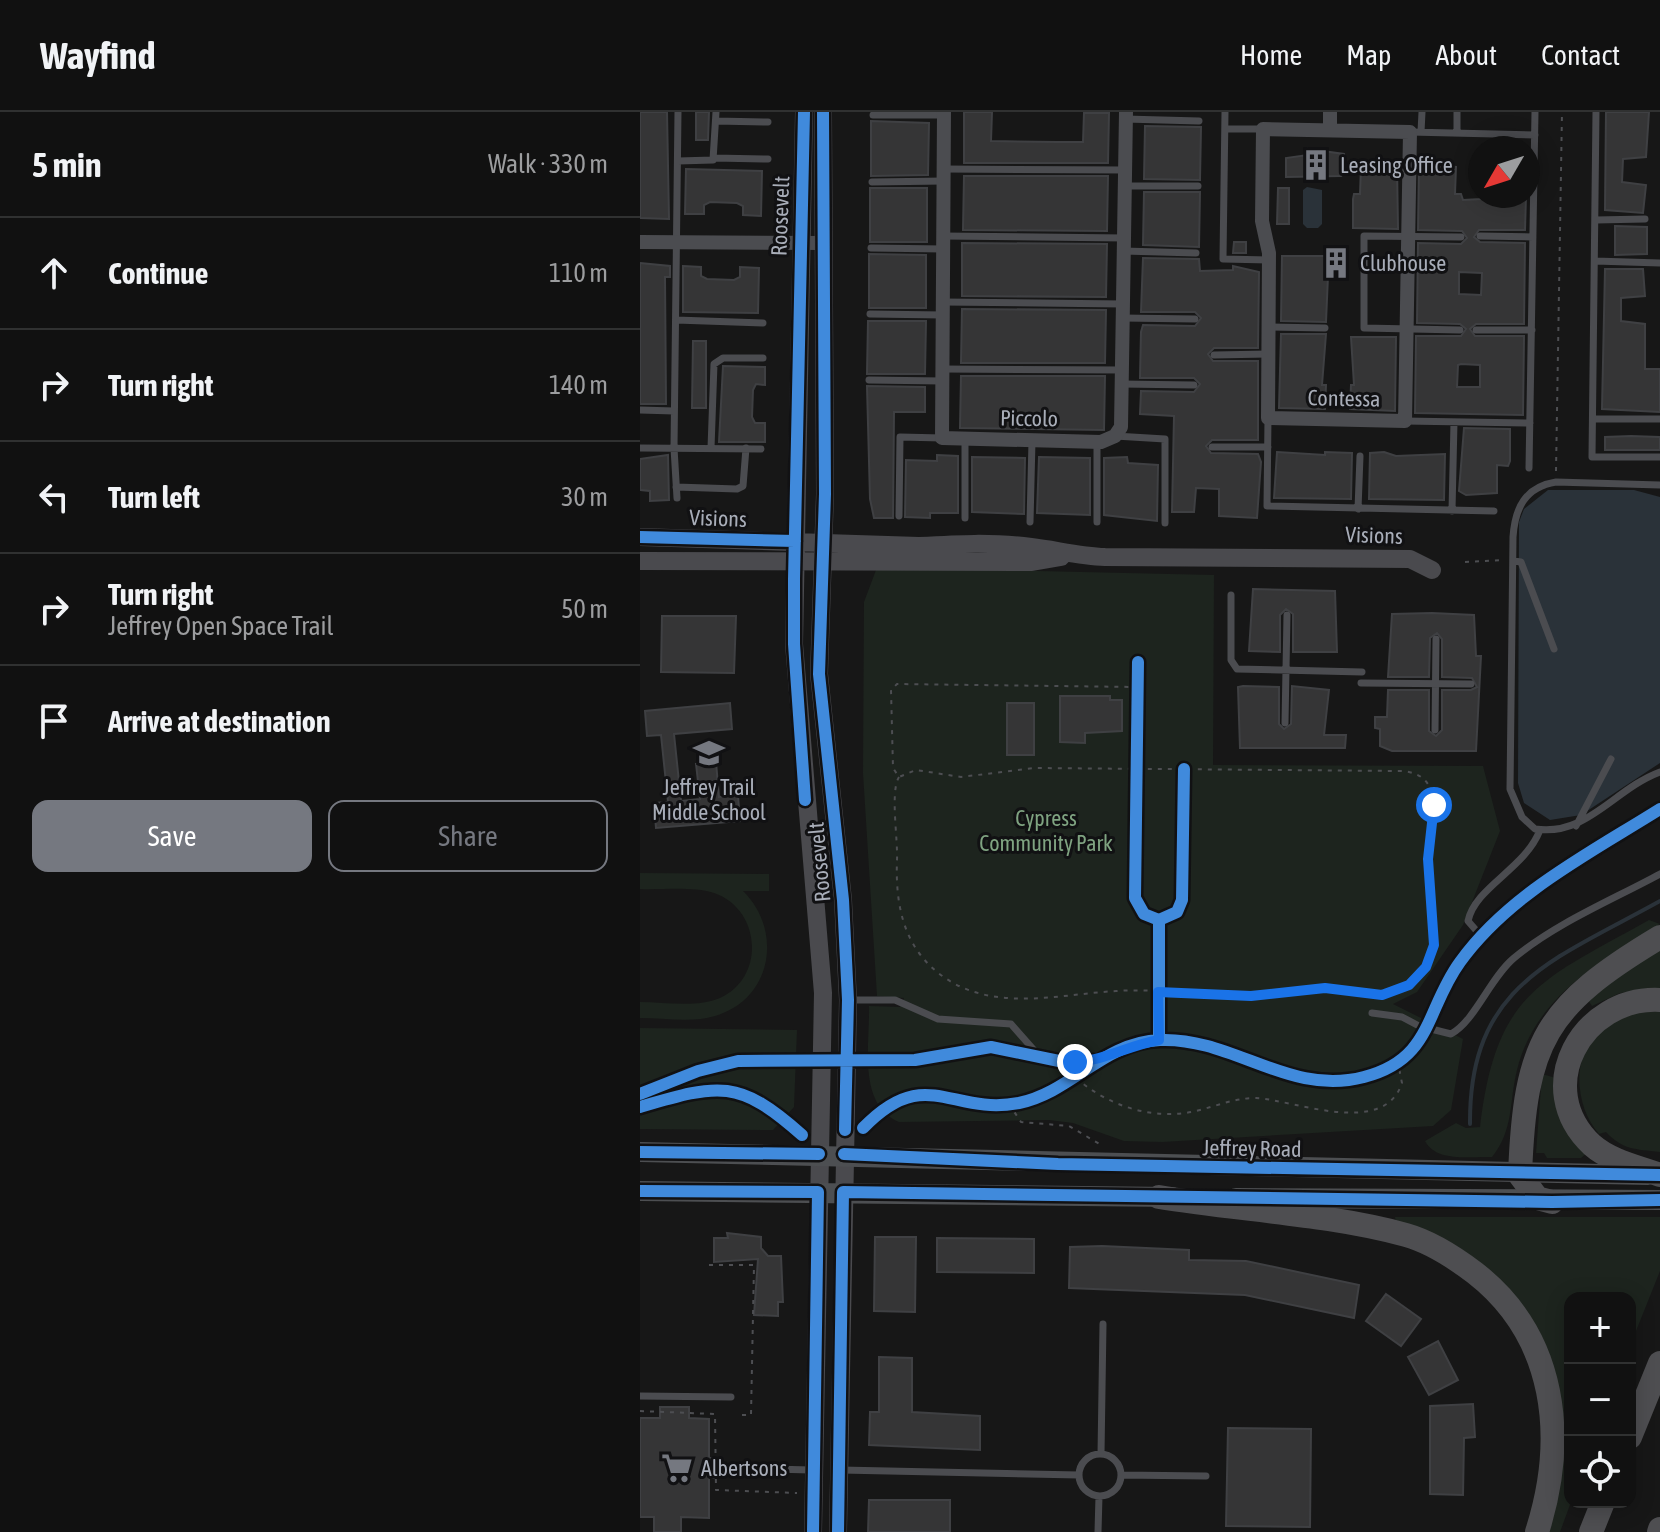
<!DOCTYPE html>
<meta charset="utf-8">
<style>
:root{--surface:#111;--page:#1e1f1f;--text:#f1f3f6;--muted:#9c9d9f;--line:#303131;--accent:#757880}
body{margin:0;font-family:"Asap Condensed",sans-serif;background:var(--page);color:var(--text)}
.controls{position:absolute;right:24px;bottom:24px;display:grid;overflow:hidden;border-radius:16px;box-shadow:0 4px 20px #0003}
.controls button{width:72px;height:72px;display:grid;place-items:center;padding:0;border:0;border-bottom:2px solid var(--line);background:var(--surface);color:var(--text);font:40px sans-serif}
.compass{position:absolute;left:828px;top:24px;width:72px;height:72px;border-radius:50%;background:var(--surface);box-shadow:0 4px 20px #0003;rotate:231deg}
.stop{position:absolute;width:24px;height:24px;margin:-18px;border:6px solid #1a73e8;border-radius:50%;background:#fff}
.stop.end{background:#1a73e8;border-color:#fff;box-shadow:0 2px 8px #0008}
.list{margin:0;padding:0;list-style:none}
h2{display:flex;justify-content:space-between;align-items:center;height:104px;margin:0;padding:0 32px;font-size:34px}
h2 small{font-size:26px;font-weight:400;color:var(--muted)}
.list li{display:grid;grid-template-columns:52px 1fr auto;gap:24px;align-items:center;box-sizing:border-box;height:112px;padding:0 32px;border-top:2px solid var(--line)}
.list b{display:block;font-size:30px;white-space:nowrap}
.list p{margin:0;font-size:26px;white-space:nowrap;color:var(--muted)}
.list em{font-size:26px;font-style:normal;color:var(--muted)}
.actions{display:flex;gap:16px;padding:24px 32px}
.actions a{flex:1;padding:18px 0;border:2px solid var(--accent);border-radius:16px;text-align:center;font-size:28px;color:var(--accent)}
.actions .main{background:var(--accent);color:#fff}
.icon{flex:none;width:44px;height:44px;fill:none;stroke:currentColor;stroke-width:2;stroke-linecap:round;stroke-linejoin:round}
.map{position:relative;flex:none;width:1020px;height:1420px;overflow:hidden}
header{display:flex;align-items:center;gap:48px;box-sizing:border-box;height:112px;padding:0 40px;background:var(--surface);border-bottom:2px solid var(--line)}
header strong{font-size:38px}
nav{display:flex;gap:44px;margin-inline-start:auto;font-size:28px}
main{display:flex}
aside{flex:1;background:var(--surface)}
.map>svg:first-child{display:block}
</style>
<header>
<strong>Wayfind</strong>
<nav><a>Home</a><a>Map</a><a>About</a><a>Contact</a></nav>
</header>
<main>
<aside>
<h2>5 min<small>Walk · 330 m</small></h2>
<ul class="list">
<li><svg class="icon" aria-label="ahead" viewBox="0 0 24 24"><path d="M12 20V5M6 11l6-6 6 6"/></svg><div><b>Continue</b></div><em>110 m</em></li>
<li><svg class="icon" aria-label="right" viewBox="0 0 24 24"><path d="M7 20v-9h11M14 6l5 5-5 5"/></svg><div><b>Turn right</b></div><em>140 m</em></li>
<li><svg class="icon" aria-label="left" viewBox="0 0 24 24"><path d="M17 20v-9H6M10 6l-5 5 5 5"/></svg><div><b>Turn left</b></div><em>30 m</em></li>
<li><svg class="icon" aria-label="right" viewBox="0 0 24 24"><path d="M7 20v-9h11M14 6l5 5-5 5"/></svg><div><b>Turn right</b><p>Jeffrey Open Space Trail</p></div><em>50 m</em></li>
<li><svg class="icon" aria-label="arrive" viewBox="0 0 24 24"><path d="M6 21V4h12l-3 4 3 4H6"/></svg><div><b>Arrive at destination</b></div></li>
</ul>
<div class="actions"><a class="main">Save</a><a>Share</a></div>
</aside>
<div class="map">
<svg width="1020" height="1420" viewBox="0 0 1020 1420">
<rect width="100%" height="100%" fill="#171717"/>
<!-- green -->
<path fill="#1d241e" d="M258 456 574 463 573 653 843 654 860 719 823 813 777 880 753 892 823 927 811 998 793 1014 522 1030 484 1029 433 1011 409 1008 259 1010C217 992 230 933 229 894L260 895 264 886 237 884 223 661 224 490 236 458Z
M0 761 129 762V779H103C143 818 133 887 75 904 53 911 24 906 0 906V890C25 890 57 896 80 886 126 865 121 797 74 781 52 774 23 778 0 777Z
M1009 808 1020 812C961 850 895 884 877 958 869 990 874 1018 852 1045 830 1044 797 1051 785 1029L816 1011 826 1016 840 1015C856 880 900 869 1009 808Z
M1020 835V877L980 881 952 894 946 885Z
M1020 899V1040C995 1037 983 1038 966 1020L959 1022C932 991 930 933 971 910 986 901 1003 900 1020 899Z
M0 916 157 918 154 995 133 1018 0 1017Z
M902 962 916 966 947 1041 941 1046H907L904 1041H896Z
M755 1105H1020V1159L990 1234V1186H930L931 1390 920 1420H905L919 1370 890 1209 756 1110Z"/>
<!-- water -->
<path fill="#2a3239" d="M667 75 682 78V112L678 116H667L663 112V78Z
M908 378H994L1020 385V651L941 703 910 708 884 691 878 671 879 410 884 397Z"/>
<g fill="none" stroke-linecap="round" stroke-linejoin="round">
<!-- stream -->
<path stroke="#2a3239" stroke-width="4" d="M830 1012C829 872 914 848 1020 789"/>
</g>
<!-- building -->
<path fill="#353536" stroke="#3f4043" stroke-width="2" fill-rule="evenodd" d="M0 0H27L29 107 0 106Z
M56 0H69L68 28H56Z
M324 0H352L351 29 417 30H443L444 1H469L468 51H324Z
M966 0H1009L1006 45 983 47 982 70 1006 73 1003 101 965 98Z
M231 9 289 11 288 63 231 64Z
M505 14 561 15 560 68 504 67Z
M668 37 704 42 706 60 701 64 646 65V46L668 43Z
M779 52 816 55 815 82H821L823 88 841 87V84H886L885 118H839L834 125 840 130 885 131 884 212H836L830 217 835 224H884L883 303 775 301 776 224H821L826 217 820 212 777 211 778 131 821 132 827 126 822 119 778 118ZM819 160 842 161 841 183 819 182ZM821 252 840 253V275H817L818 253Z
M757 53 758 117 713 116V87L714 82H720L721 54Z
M46 57 122 59 121 104 103 103V94L97 91 70 90 64 93V102H45Z
M324 64H468L467 119 323 118Z
M230 76H287V130H230Z
M638 76H649V112H637Z
M504 80H560L559 135 503 133Z
M975 114 1007 115V142L975 143Z
M594 130H606V141H593Z
M322 131 467 132 466 185 322 184Z
M689 138 707 141V162L688 164 686 210 641 209 642 144H685Z
M229 142 286 143V196H229Z
M503 146 559 147 560 159 593 158V154L619 160 618 236H574L568 242 573 249H618V328H572L566 334 571 341 618 342 621 350 617 406 579 404V377L556 376 554 400H532L534 304 500 302 501 279 554 280 560 272 554 266H500L501 220 503 213 555 214 561 206 555 200H501Z
M0 151 30 154V165H25L26 292H0Z
M43 154 61 155V164L67 167 94 168 100 165V155L119 156 118 201 43 200Z
M965 157H1003L1005 184 981 186V209L1005 212V257H1020V300L962 297Z
M322 197 466 198 465 251H321Z
M228 209H286L285 262H227Z
M641 222H686L682 273H686L685 297 639 296Z
M711 225H756L755 299 710 297 711 273H714Z
M53 229H66V296H52Z
M83 254 125 255V273L116 272 113 278 112 305 115 311H125V330H79Z
M321 264H465L464 318 320 316Z
M227 274 285 275V300H254L253 406H234L230 387Z
M824 316 870 317V349L868 354 857 353V381L826 383 819 379Z
M991 324 1020 325V338H965V325Z
M637 340 685 343V340L712 341 711 387 634 386Z
M744 340 756 344 805 342 804 388 729 387 730 341Z
M28 343 29 388 10 389V379L0 378V347Z
M297 343 318 344V401H290V406L265 405 266 348 297 349Z
M332 345 385 346 384 402 332 400Z
M399 345 450 346V403L397 401Z
M487 345 488 351 518 353 517 409 464 403V346Z
M613 477 695 479 697 540H653V502L646 497 640 503V540L609 539Z
M792 501 834 503 836 544H841L836 639H752L740 634V617L735 616V605H747L748 578H789V619L796 624 802 618V578H831L837 575 832 566 802 565V527L797 521 790 526 789 565H748L752 502Z
M22 504H96L94 561 21 560Z
M603 574 639 575V612L644 617 651 612 652 574 689 578 684 623H706L705 636H600L598 575Z
M420 584H470V588H482V619L445 621V631L420 630Z
M90 591 92 617 34 622 41 689 60 687 56 652 76 650 79 685 98 683 100 709 16 716 14 691 28 690 21 623 7 624 5 599Z
M367 591H394V643H367Z
M87 1121 121 1125V1136L128 1144H141L143 1190H138V1204L114 1203 118 1147 74 1150V1126H88Z
M235 1125H276L275 1200 234 1199Z
M297 1126 394 1127V1161L297 1160Z
M462 1134 549 1138V1148L606 1149 719 1173 714 1206 605 1183 429 1176 430 1135Z
M746 1182 781 1207 761 1234 726 1209Z
M798 1229 818 1268 789 1283 768 1245Z
M239 1245 272 1246V1300L340 1304V1338L229 1333 230 1300H239Z
M833 1292 835 1325 824 1326 823 1383 790 1382V1294Z
M20 1295H49V1306L69 1307V1346H74V1366H69V1406L41 1405V1420H14V1405H0V1306H20Z
M588 1316 671 1317 670 1415 586 1414Z
M229 1388H310V1420H228Z"/>
<g fill="none" stroke-linecap="round" stroke-linejoin="round">
<!-- path -->
<path stroke="#4d4e52" stroke-width="2" stroke-dasharray="4 6" stroke-linecap="butt" d="M916 359 922 0
M825 450 863 448
M259 665C250 679 258 727 257 748 255 799 266 845 315 872 365 898 423 882 476 879 522 876 569 885 615 884 637 884 658 876 681 876 702 875 726 886 747 883 758 881 770 874 778 865 810 832 786 777 788 737 790 707 807 663 762 659L394 656 321 665 276 658 259 665 253 656 251 578 257 572 497 575
M436 966C468 994 514 1009 556 999 577 994 594 986 616 986 654 988 744 1026 762 971L758 951
M369 992 381 1010 429 1014 463 1034
M69 1153H114L111 1303H100
M0 1299 75 1302 76 1378 157 1381"/>
<!-- lane -->
<path stroke="#4b4c50" stroke-width="7" d="M585 0 583 147 629 148
M956 0 952 345H1020
M233 3H304
M485 7 559 9
M76 9 128 10
M585 17H623
M770 20 895 23
M781 20 782 0
M817 21V0
M74 46 128 47
M38 49 73 48 76 0
M304 57 485 58
M232 70 304 69
M484 74H558
M956 108 1005 107
M303 124 484 126
M840 124 893 125
M231 136 303 137
M483 139 556 141
M955 149 1020 151
M303 190 483 192
M230 202 303 203
M482 206 555 207
M36 208 123 211
M629 215 685 216
M820 218 724 216V124L821 125
M836 218H892
M574 243 628 242
M302 257 482 258
M229 268 302 269
M481 272 554 273
M0 298 34 299
M628 306 627 394 854 399
M953 307H1020
M765 309 890 311
M475 324 525 327V411
M325 327V406
M572 335H628
M0 336 121 337
M71 336 74 252 83 246H123
M889 356 895 0
M1020 373 916 370C885 375 875 396 873 425L870 677 882 705 895 717C947 725 974 677 1020 660
M36 375 97 377 103 374 106 336
M37 386 34 336 38 0
M718 397 720 344
M812 399 814 310
M259 404 260 325 302 326
M390 410 392 329
M457 410V330
M874 449 881 450 914 537
M591 483V548L597 557 722 560
M721 571 831 572
M645 611 647 503
M795 618 796 527
M936 714 971 647
M841 824 828 809C835 775 885 757 900 718
M211 888H255L298 907 371 912 401 946
M732 901 762 905 779 914 811 922C835 909 850 866 874 846 916 811 972 788 1020 762
M0 1284 91 1285
M461 1342 463 1212
M439 1363a21 21 0 1 1 42 0a21 21 0 1 1-42 0Z
M91 1356 171 1358
M201 1358 439 1363
M481 1363 566 1364
M458 1420 459 1384"/>
<!-- street -->
<path stroke="#4b4c50" stroke-width="14" d="M304 0 302 326 461 330 475 324 481 315 486 0
M623 17 770 20 765 309 628 306 629 141 622 109Z
M690 18V0
M0 130 182 131"/>
<!-- secondary -->
<path stroke="#4a4a4e" stroke-width="18" d="M164 0 154 532 183 881 173 1420
M183 0 185 382 179 562 203 788 208 888 198 1420
M0 425 279 434C316 432 354 430 391 435 416 438 440 444 465 445L770 447 792 458
M0 449 392 450 421 445"/>
<!-- primary -->
<path stroke="#4d4f52" stroke-width="20" d="M0 1040 1008 1063
M0 1079 532 1085
M596 1086 1020 1088"/>
<!-- highway -->
<path stroke="#4e4e51" stroke-width="24" d="M1020 888C942 884 891 976 952 1033 970 1049 998 1055 1020 1063
M519 1085C598 1098 691 1102 766 1123 791 1130 814 1145 835 1161 917 1225 927 1326 897 1420
M912 1090 897 1086 880 1063C885 929 905 894 1020 825
M990 1325 1020 1251
M951 1420 963 1390
M1019 1420 1020 1417"/>
<defs>
<path id="cycleway" d="M164 0 154 467V532L165 688
M183 0 185 382 179 562 203 788 208 888 205 1018
M0 425 155 429
M498 550 495 786 504 802 519 808V928
M519 808 537 800 542 788 544 657
M0 982 58 959 98 949 275 948 351 935 419 949H453
M0 995C79 972 98 966 162 1023
M223 1016C286 951 310 1004 379 991 432 980 463 930 520 928 593 925 649 985 724 965 793 947 785 898 820 850 869 782 950 741 1020 697
M0 1040 179 1042
M204 1042 418 1052 1020 1063
M0 1079 178 1080 173 1420
M198 1420 203 1080 912 1090 1020 1088"/>
</defs>
<!-- cycleway casing -->
<use href="#cycleway" stroke="#111113" stroke-width="17"/>
<!-- cycleway -->
<use href="#cycleway" stroke="#408adc" stroke-width="12"/>
</g>
<g fill="none" stroke-linecap="round" stroke-linejoin="round">
<!-- route -->
<path stroke="#1a73e8" stroke-width="10" d="M435 950C463 949 490 933 519 928L518 880 611 884 685 876 742 883 769 873 786 855 794 833 788 747 794 693"/>
</g>
<!-- icons -->
<defs>
<symbol id="building-bare" viewBox="-9 -9 18 18"><path d="M-4-6H4V6H1V3H-1V6H-4ZM-2.5-4.3h1.7v1.8h-1.7ZM.8-4.3h1.7v1.8H.8ZM-2.5-1h1.7V.8h-1.7ZM.8-1h1.7V.8H.8Z" fill="#757880" stroke="#111113" stroke-width="2.5" paint-order="stroke"/></symbol>
<symbol id="school-bare" viewBox="-9 -9 18 18"><path d="M0-5L7-2L0 1L-7-2ZM-4 1L0 2.5L4 1V4Q0 6-4 4Z" fill="#757880" stroke="#111113" stroke-width="2.5" paint-order="stroke"/></symbol>
<symbol id="supermarket-bare" viewBox="-9 -9 18 18"><path d="M-6-5.5h2.5l.6 2H6L4.5 2H-2.5L-4.4-4H-6ZM-1.5 3.2a1.3 1.3 0 1 0 .1 0ZM3 3.2a1.3 1.3 0 1 0 .1 0Z" fill="#757880" stroke="#111113" stroke-width="2.5" paint-order="stroke"/></symbol>
</defs>
<g fill-rule="evenodd">
<use href="#building-bare" x="654" y="31" width="44" height="44"/>
<use href="#building-bare" x="674" y="129" width="44" height="44"/>
<use href="#school-bare" x="47" y="619" width="44" height="44"/>
<use href="#supermarket-bare" x="15" y="1334" width="44" height="44"/>
</g>
<g text-anchor="middle" stroke-width="6" stroke-linejoin="round" paint-order="stroke">
<!-- poi labels -->
<g font-size="22" fill="#a8adb8" stroke="#111113" text-anchor="start">
<text x="700" y="61">Leasing Office</text>
<text x="720" y="159">Clubhouse</text>
<text x="69" y="683" text-anchor="middle">Jeffrey Trail<tspan x="69" dy="25">Middle School</tspan></text>
<text x="61" y="1364">Albertsons</text>
</g>
<!-- street labels -->
<g font-size="22" fill="#a8adb8" stroke="#111113">
<text transform="translate(140 104) rotate(-88)" y="8">Roosevelt</text>
<text transform="translate(704 286) rotate(1)" y="8">Contessa</text>
<text transform="translate(389 306) rotate(1)" y="8">Piccolo</text>
<text transform="translate(78 406) rotate(2)" y="8">Visions</text>
<text transform="translate(734 423) rotate(2)" y="8">Visions</text>
<text transform="translate(179 750) rotate(-95)" y="8">Roosevelt</text>
<text transform="translate(612 1036) rotate(1)" y="8">Jeffrey Road</text>
</g>
<!-- park labels -->
<g font-size="22" fill="#7fa381" stroke="#111113">
<text x="406" y="714">Cypress<tspan x="406" dy="25">Community Park</tspan></text>
</g>
</g>
</svg>
<div class="controls">
<button>+</button>
<button>−</button>
<button><svg class="icon" aria-label="locate" viewBox="0 0 24 24"><circle cx="12" cy="12" r="6"/><path d="M12 2v4M12 18v4M2 12h4M18 12h4"/></svg></button>
</div>
<svg class="compass" viewBox="-18 -18 36 36"><path d="M0-13l5 13h-10z" fill="#e53935"/><path d="M0 13l5-13h-10z" fill="#9c9d9f"/></svg>
<div class="stop" style="left:794px;top:693px"></div>
<div class="stop end" style="left:435px;top:950px"></div>
</div>
</main>
